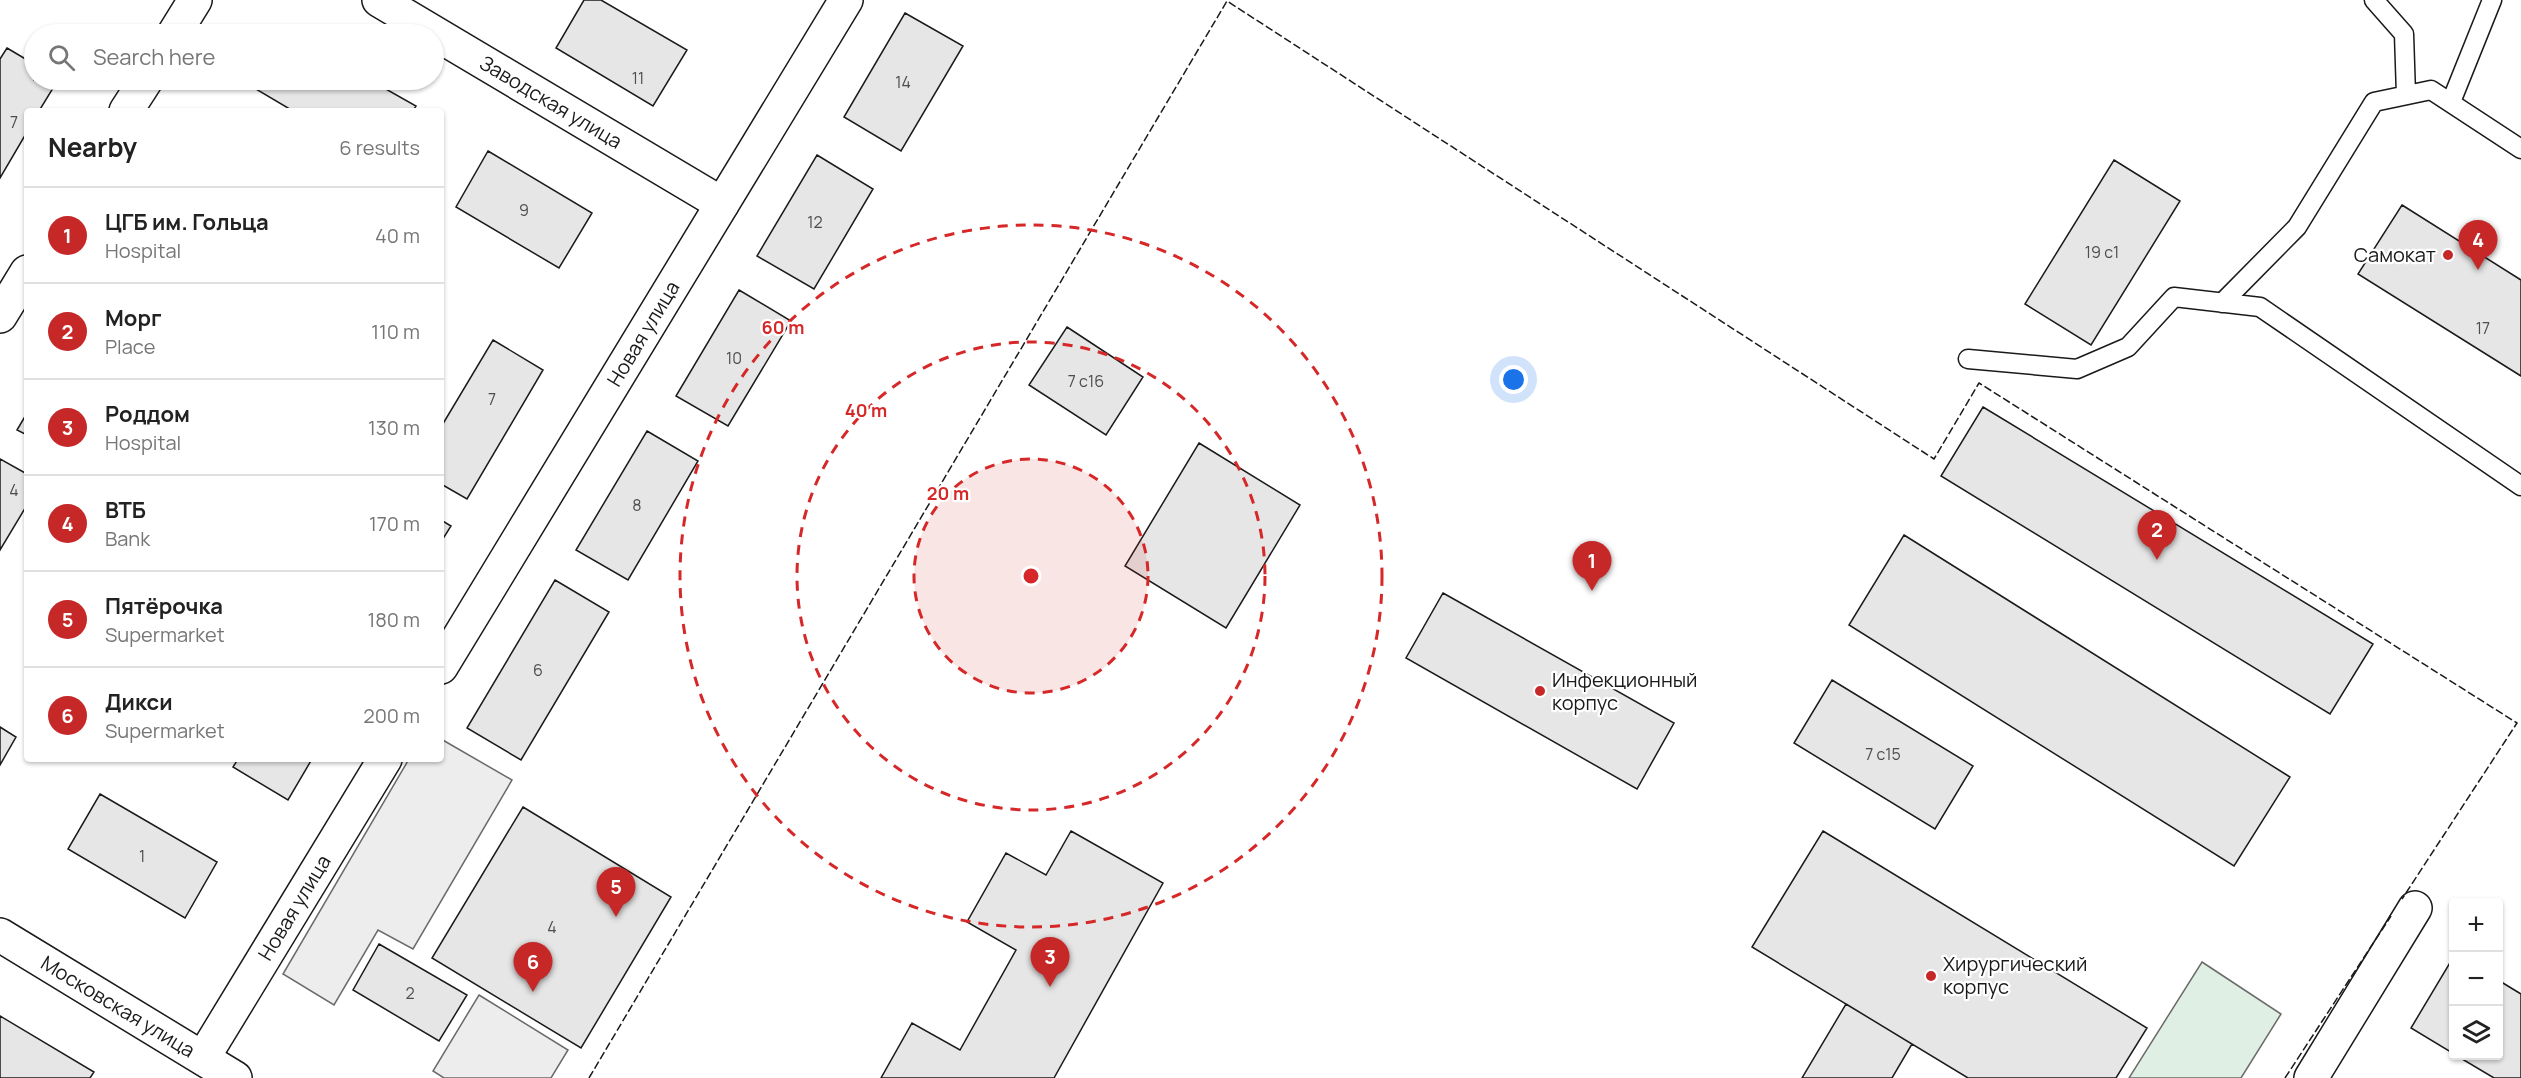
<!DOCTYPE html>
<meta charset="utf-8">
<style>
:root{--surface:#fff;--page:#f6f6f6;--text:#222;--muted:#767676;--line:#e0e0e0;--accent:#c62828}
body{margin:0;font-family:Manrope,sans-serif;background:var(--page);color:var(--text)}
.controls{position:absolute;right:18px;bottom:18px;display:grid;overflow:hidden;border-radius:6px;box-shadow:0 2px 4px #0004}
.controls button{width:54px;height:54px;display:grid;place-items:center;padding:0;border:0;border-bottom:2px solid var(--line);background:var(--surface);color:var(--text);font:30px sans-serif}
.you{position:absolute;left:1514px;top:380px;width:21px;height:21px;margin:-15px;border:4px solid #fff;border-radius:50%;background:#1a73e8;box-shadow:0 0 0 9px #1a73e833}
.badge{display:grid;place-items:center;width:39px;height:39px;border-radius:50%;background:var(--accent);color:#fff;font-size:20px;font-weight:700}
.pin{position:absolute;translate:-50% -50px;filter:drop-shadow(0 2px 3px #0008)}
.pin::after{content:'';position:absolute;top:32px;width:21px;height:18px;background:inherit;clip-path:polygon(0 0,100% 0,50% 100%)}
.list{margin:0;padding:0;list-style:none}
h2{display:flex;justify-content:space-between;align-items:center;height:78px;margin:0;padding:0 24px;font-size:26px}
h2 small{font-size:20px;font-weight:400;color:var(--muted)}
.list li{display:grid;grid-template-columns:39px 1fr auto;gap:18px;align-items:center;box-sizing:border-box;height:96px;padding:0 24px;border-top:2px solid var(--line)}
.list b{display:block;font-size:22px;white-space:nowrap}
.list p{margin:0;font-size:20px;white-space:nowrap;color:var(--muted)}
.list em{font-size:20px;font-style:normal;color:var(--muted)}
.icon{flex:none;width:33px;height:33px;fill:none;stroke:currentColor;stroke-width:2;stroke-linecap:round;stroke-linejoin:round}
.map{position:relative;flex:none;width:2521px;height:1078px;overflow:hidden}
.search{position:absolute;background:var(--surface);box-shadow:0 2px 4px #0004;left:24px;top:24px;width:420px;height:66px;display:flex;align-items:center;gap:15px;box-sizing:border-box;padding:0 21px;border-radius:33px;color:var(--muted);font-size:22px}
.panel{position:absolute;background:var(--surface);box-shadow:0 2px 4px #0004;left:24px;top:108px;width:420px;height:654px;border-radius:6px}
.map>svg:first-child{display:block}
</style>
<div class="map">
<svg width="2521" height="1078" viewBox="0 0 2521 1078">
<rect width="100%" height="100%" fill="#fff"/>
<!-- green -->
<path fill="#e0efe3" stroke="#6a6a6a" stroke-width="1.5" d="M2202 962 2281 1014 2241 1078H2129Z"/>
<!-- parking -->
<path fill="#ededed" stroke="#6a6a6a" stroke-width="1.5" d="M441 739 512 780 413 949 378 930 334 1005 283 974 409 759H441Z
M479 995 568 1050 551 1078H444L433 1071Z"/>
<!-- building -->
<path fill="#e6e6e6" stroke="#1a1a1a" stroke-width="1.5" d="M584 0H601L687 50 653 106 556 48Z
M905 13 963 46 901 151 844 117Z
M277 25 294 34H271Z
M7 48 34 64V80H58L39 111H27V132L0 178V59Z
M245 80H370L416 106 413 111H293L244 82Z
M488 151 592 213 559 268 456 207Z
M817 155 873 189 814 289 757 256Z
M2114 160 2180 201 2091 345 2025 304Z
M2402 205 2521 280V376L2358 274Z
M739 290 791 321 728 426 676 396Z
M1067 327 1143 377 1106 435 1029 385Z
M493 340 543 370 467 499 441 484V427Z
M1983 407 2373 644 2330 714 1941 476Z
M27 413V435L17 430Z
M647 431 698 461 628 580 576 550Z
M1199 443 1300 505 1226 628 1125 566Z
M0 459 27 474V505L0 550Z
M441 520 451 526 441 542Z
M1904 535 2290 777 2234 866 1849 625Z
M555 580 609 612 521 760 467 728Z
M1443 593 1674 723 1637 789 1406 658Z
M1832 680 1973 766 1935 829 1794 743Z
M0 727 16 737 0 765Z
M238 759H312L288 800 233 767Z
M100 794 217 862 185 918 68 849Z
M523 807 671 897 581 1048 432 958Z
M1071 831 1163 883 1054 1078H881L912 1023 960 1050 1016 950 967 922 1006 853 1046 875Z
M1823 831 2147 1028 2116 1078H1968L1752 947Z
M379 944 467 995 439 1041 353 990Z
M2454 956V1054L2411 1028Z
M2498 980 2521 994V1078H2494L2457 1056H2498Z
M1846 1004 1912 1044 1892 1078H1802Z
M0 1016 94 1072 90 1078H0Z"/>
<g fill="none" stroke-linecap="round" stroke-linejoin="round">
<defs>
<path id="lane" d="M2374 0 2404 34 2406 95
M2451 102 2492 0
M2222 303 2297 227 2374 102 2431 90 2521 149
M1968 359 2077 369 2128 347 2174 297 2260 307 2521 486"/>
<g id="street">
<path id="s1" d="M379 0 722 204"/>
<path d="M174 34 195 0"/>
<path d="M126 111 146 80"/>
<path d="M0 316 27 272"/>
<path id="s2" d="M441 667 846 0"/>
<path id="s3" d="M203 1058 385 759"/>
<path d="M2311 1078 2415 908"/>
</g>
<g id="secondary">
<path id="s4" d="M0 935 235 1078"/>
</g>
</defs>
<!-- lane casing -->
<use href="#lane" stroke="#1a1a1a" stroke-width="21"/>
<!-- street casing -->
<use href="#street" stroke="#1a1a1a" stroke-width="36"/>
<!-- secondary casing -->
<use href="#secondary" stroke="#1a1a1a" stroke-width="36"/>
<!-- lane -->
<use href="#lane" stroke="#fff" stroke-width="18"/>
<!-- street -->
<use href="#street" stroke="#fff" stroke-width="33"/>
<!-- secondary -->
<use href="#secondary" stroke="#fff" stroke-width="33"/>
<!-- fence -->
<path stroke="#1a1a1a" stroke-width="1.5" stroke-dasharray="8 3" stroke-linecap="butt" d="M589 1078 1227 1 1934 459 1979 383 2517 723 2402 899
M2285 1078 2391 916"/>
</g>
<!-- distance rings -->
<circle cx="1031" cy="576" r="117" fill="#d62828" fill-opacity=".12"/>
<g fill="none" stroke="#d62828" stroke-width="3" stroke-dasharray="10 8">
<circle cx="1031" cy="576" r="117"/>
<circle cx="1031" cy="576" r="234"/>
<circle cx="1031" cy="576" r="351"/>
</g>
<!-- markers -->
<g fill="#c62828" stroke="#fff" stroke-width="2">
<circle cx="2448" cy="255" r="6"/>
<circle cx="1540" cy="691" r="6"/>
<circle cx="1931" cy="976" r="6"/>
</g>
<g text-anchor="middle" stroke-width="4.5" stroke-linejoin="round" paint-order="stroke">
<!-- number labels -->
<g font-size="16" fill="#4d4d4d">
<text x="638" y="84">11</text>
<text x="903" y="88">14</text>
<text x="14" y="128">7</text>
<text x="524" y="216">9</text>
<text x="815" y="228">12</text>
<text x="2102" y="258">19 с1</text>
<text x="2483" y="334">17</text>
<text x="734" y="364">10</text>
<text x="1086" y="387">7 с16</text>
<text x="492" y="405">7</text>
<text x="14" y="496">4</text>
<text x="637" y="511">8</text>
<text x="538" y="676">6</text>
<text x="1883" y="760">7 с15</text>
<text x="142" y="862">1</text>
<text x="552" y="933">4</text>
<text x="410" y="999">2</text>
</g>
<!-- street labels -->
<g font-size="20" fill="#1a1a1a" stroke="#fff">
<text dy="7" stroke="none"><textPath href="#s1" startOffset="200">Заводская улица</textPath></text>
<text dy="7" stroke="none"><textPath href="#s2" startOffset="390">Новая улица</textPath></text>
<text dy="7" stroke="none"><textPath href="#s3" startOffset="176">Новая улица</textPath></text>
<text dy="7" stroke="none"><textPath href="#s4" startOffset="138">Московская улица</textPath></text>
</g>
<!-- poi labels -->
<g font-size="20" fill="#1a1a1a" stroke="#fff" text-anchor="start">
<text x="2436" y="262" text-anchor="end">Самокат</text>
<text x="1552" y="687">Инфекционный<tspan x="1552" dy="23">корпус</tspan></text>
<text x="1943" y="971">Хирургический<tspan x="1943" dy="23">корпус</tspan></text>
</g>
</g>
<circle cx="1031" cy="576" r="9" fill="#d62828" stroke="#fff" stroke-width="3"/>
<g font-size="18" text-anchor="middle" font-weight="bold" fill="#d62828" stroke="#fff" stroke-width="4.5" stroke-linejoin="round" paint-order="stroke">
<text x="783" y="334">60 m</text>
<text x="866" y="417">40 m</text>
<text x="948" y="500">20 m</text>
</g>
</svg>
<div class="controls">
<button>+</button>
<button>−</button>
<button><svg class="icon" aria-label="layers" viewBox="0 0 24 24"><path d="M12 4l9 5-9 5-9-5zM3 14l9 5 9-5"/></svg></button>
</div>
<div class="you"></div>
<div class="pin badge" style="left:1592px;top:591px">1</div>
<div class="pin badge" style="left:2157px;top:560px">2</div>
<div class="pin badge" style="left:1050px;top:987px">3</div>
<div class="pin badge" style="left:2478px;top:270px">4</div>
<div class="pin badge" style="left:616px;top:917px">5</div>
<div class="pin badge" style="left:533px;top:992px">6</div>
<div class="search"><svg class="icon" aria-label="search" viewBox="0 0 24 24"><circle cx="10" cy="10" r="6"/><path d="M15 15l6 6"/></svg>Search here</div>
<section class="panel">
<h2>Nearby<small>6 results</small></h2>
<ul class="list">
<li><span class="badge">1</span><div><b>ЦГБ им. Гольца</b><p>Hospital</p></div><em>40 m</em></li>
<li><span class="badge">2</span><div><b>Морг</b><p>Place</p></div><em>110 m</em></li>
<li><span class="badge">3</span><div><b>Роддом</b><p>Hospital</p></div><em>130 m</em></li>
<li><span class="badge">4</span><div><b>ВТБ</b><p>Bank</p></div><em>170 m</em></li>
<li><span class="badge">5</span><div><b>Пятёрочка</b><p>Supermarket</p></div><em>180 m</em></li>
<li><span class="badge">6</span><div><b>Дикси</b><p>Supermarket</p></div><em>200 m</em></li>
</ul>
</section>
</div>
